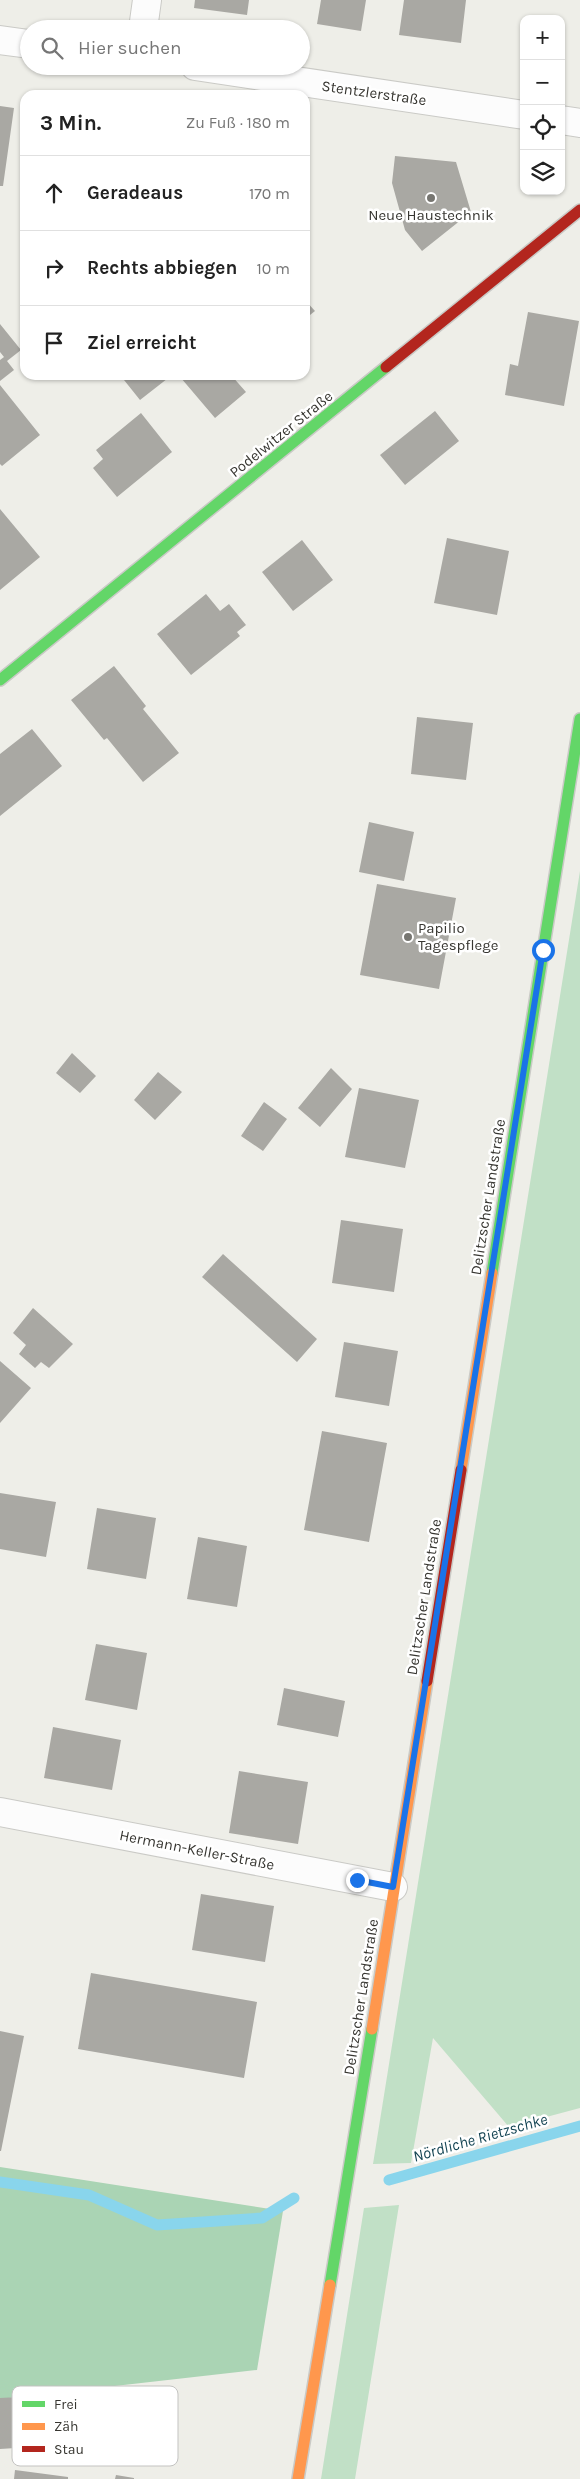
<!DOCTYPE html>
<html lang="de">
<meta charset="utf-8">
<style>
:root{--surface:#fff;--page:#f6f6f6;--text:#222;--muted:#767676;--line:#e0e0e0}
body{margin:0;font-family:Karla,sans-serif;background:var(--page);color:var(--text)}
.controls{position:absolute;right:15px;top:15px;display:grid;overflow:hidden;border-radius:10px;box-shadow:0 1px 4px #0004}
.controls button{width:45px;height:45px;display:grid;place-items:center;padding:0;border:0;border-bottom:1px solid var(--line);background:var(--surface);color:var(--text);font:25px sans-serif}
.stop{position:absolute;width:15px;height:15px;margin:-11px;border:4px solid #1a73e8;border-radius:50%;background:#fff}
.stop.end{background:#1a73e8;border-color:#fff;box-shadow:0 1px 5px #0008}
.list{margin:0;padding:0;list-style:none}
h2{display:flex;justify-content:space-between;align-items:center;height:65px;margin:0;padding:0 20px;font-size:21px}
h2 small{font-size:16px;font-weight:400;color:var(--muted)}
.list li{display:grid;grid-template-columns:32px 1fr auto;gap:15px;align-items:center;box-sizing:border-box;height:75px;padding:0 20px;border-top:1px solid var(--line)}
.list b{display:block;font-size:19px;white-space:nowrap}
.list em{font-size:16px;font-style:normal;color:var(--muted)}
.icon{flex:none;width:28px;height:28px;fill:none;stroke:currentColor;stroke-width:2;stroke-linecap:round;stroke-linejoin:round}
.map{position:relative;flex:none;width:580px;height:2479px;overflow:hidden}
.search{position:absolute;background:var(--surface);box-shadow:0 1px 4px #0004;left:20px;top:20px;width:290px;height:55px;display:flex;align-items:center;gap:12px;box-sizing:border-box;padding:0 18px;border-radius:28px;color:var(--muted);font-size:19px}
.panel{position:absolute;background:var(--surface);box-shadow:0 1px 4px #0004;left:20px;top:90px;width:290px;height:290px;border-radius:15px}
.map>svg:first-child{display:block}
</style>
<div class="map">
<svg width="580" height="2479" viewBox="0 0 580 2479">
<rect width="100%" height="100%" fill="#eeeee8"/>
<!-- green -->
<path fill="#c1e0c6" d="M580 871V2108L509 2127 433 2038 411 2163 373 2164Z
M399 2205 355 2479H321L364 2208Z"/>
<!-- forest -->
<path fill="#aad4b4" d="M0 2167 283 2211 257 2370 0 2399Z"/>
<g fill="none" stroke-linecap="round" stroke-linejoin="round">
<!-- stream -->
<path stroke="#89d5ec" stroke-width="11" d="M389 2180 580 2126
M0 2182 89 2195 157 2225 262 2218 294 2198"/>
</g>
<!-- building -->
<path fill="#a9a8a3" d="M195 0H249L247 15 194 8Z
M321 0H366L361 31 317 24Z
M404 0H466L461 43 399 35Z
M0 106 14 108 3 186H0Z
M395 156 456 162 471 212 422 251 405 230 392 183Z
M305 300 315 311 305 319Z
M528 312 579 321 564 406 505 395 510 364 518 366Z
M0 324 21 350 7 361 14 370 0 381V360L4 357 0 352Z
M120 375H172L140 400Z
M185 375H231L246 392 215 418 181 378Z
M0 385 40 435 2 466 0 464Z
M435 411 459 441 405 485 380 455Z
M141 413 172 452 117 497 93 468 103 459 96 450Z
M0 509 40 557 0 590Z
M447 538 509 551 497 615 434 603Z
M302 540 333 580 293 611 262 572Z
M206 594 220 611 229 604 246 625 237 632 240 636 191 675 157 634Z
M114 666 146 706 143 709 179 753 143 782 107 738 104 740 71 700Z
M417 717 473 723 466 780 411 774Z
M32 729 62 766 0 816V754Z
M369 822 414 832 404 881 359 872Z
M377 884 456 898 439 989 360 975Z
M72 1053 96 1076 80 1093 56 1073Z
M331 1068 352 1089 320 1127 298 1108Z
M158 1072 182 1092 155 1120 134 1100Z
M359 1088 419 1100 405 1168 345 1157Z
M264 1102 287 1119 263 1151 241 1136Z
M341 1220 403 1229 394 1292 332 1283Z
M223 1254 317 1339 297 1362 202 1277Z
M33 1308 73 1344 49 1368 41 1362 35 1368 19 1354 26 1345 13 1333Z
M344 1342 398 1351 389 1406 335 1397Z
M0 1361 31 1388 0 1423Z
M322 1431 387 1443 369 1542 304 1530Z
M0 1493 56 1502 46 1557 0 1549Z
M97 1508 156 1518 146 1579 87 1569Z
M198 1537 247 1546 237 1607 187 1599Z
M96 1644 147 1653 137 1710 85 1700Z
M284 1688 345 1701 338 1737 277 1725Z
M53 1727 121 1740 112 1790 44 1778Z
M239 1771 308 1782 298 1844 229 1833Z
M201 1894 274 1906 265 1962 192 1950Z
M91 1973 257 2002 244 2078 78 2049Z
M0 2031 24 2036 1 2151H0Z
M74 2394 78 2444 0 2449V2398Z
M15 2470 68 2477V2479H14Z
M116 2475 134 2478V2479H115Z"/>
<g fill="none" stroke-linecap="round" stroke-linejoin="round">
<defs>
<path id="street" d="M143 29 147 0
M0 40 29 44
M195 66 524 115
M561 120 580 123
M0 1812 393 1887"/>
<path id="fast" d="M0 680 386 367
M492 1273 580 719
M330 2285 372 2029"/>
<path id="slow" d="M461 1470 492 1273
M372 2029 427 1681
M298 2479 330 2285"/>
<path id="jam" d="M386 367 580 210
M427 1681 461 1470"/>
</defs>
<!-- street casing -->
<use href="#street" stroke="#cacac6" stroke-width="30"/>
<!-- fast casing -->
<use href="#fast" stroke="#cacac6" stroke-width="14"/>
<!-- slow casing -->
<use href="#slow" stroke="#cacac6" stroke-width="14"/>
<!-- jam casing -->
<use href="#jam" stroke="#cacac6" stroke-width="14"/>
<!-- street -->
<use href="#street" stroke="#fcfcfc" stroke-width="28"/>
<!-- fast -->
<use href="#fast" stroke="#63d668" stroke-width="11"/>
<!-- slow -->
<use href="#slow" stroke="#ff974d" stroke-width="11"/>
<!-- jam -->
<use href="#jam" stroke="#b3261e" stroke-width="11"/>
</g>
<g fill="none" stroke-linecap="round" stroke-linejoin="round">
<!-- route -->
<path stroke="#1a73e8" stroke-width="6" d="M357 1880 393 1887 543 950"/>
</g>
<!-- markers -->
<g fill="#777671" stroke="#fff" stroke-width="2">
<circle cx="431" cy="198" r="5"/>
<circle cx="408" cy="937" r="5"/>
</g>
<g text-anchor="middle" stroke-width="5" stroke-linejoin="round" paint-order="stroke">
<!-- street labels -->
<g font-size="15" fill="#373631" stroke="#fff">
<text transform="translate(374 93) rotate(8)" y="5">Stentzlerstraße</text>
<text transform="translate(281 434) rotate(-39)" y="5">Podelwitzer Straße</text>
<text transform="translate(488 1197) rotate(-81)" y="5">Delitzscher Landstraße</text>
<text transform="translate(424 1597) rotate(-81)" y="5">Delitzscher Landstraße</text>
<text transform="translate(197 1850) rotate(11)" y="5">Hermann-Keller-Straße</text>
<text transform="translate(361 1997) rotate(-81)" y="5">Delitzscher Landstraße</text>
</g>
<!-- poi labels -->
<g font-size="15" fill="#373631" stroke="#fff">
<text x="431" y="220">Neue Haustechnik</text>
<text x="418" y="933" text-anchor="start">Papilio<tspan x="418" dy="17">Tagespflege</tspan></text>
</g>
<!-- water labels -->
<g font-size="16" font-style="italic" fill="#154554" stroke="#fff">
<text transform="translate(480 2137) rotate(-16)" y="6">Nördliche Rietzschke</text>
</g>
</g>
<!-- legend -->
<rect x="12" y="2386" width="166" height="80" rx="8" fill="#fff" stroke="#c3c3c1" stroke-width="1"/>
<rect x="22" y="2401" width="23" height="6" fill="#63d668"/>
<rect x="22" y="2423" width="23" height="7" fill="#ff974d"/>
<rect x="22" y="2446" width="23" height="6" fill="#b3261e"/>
<g font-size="14" fill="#373631">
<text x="54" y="2409">Frei</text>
<text x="54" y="2431">Zäh</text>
<text x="54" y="2454">Stau</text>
</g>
</svg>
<div class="controls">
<button>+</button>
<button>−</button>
<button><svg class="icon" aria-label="locate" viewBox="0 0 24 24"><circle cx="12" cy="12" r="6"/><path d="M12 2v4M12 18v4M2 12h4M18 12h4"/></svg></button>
<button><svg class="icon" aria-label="layers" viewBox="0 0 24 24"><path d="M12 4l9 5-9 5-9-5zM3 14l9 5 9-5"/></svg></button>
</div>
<div class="stop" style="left:543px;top:950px"></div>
<div class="stop end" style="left:357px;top:1880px"></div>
<div class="search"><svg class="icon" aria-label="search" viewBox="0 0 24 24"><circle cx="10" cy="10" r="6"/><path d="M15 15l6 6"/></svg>Hier suchen</div>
<section class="panel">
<h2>3 Min.<small>Zu Fuß · 180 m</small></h2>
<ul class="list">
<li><svg class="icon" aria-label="ahead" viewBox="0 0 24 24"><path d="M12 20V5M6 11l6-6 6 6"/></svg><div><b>Geradeaus</b></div><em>170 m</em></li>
<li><svg class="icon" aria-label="right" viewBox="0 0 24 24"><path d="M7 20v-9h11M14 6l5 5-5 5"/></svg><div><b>Rechts abbiegen</b></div><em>10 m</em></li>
<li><svg class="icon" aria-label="arrive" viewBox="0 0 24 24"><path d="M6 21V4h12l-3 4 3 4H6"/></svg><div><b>Ziel erreicht</b></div></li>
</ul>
</section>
</div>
